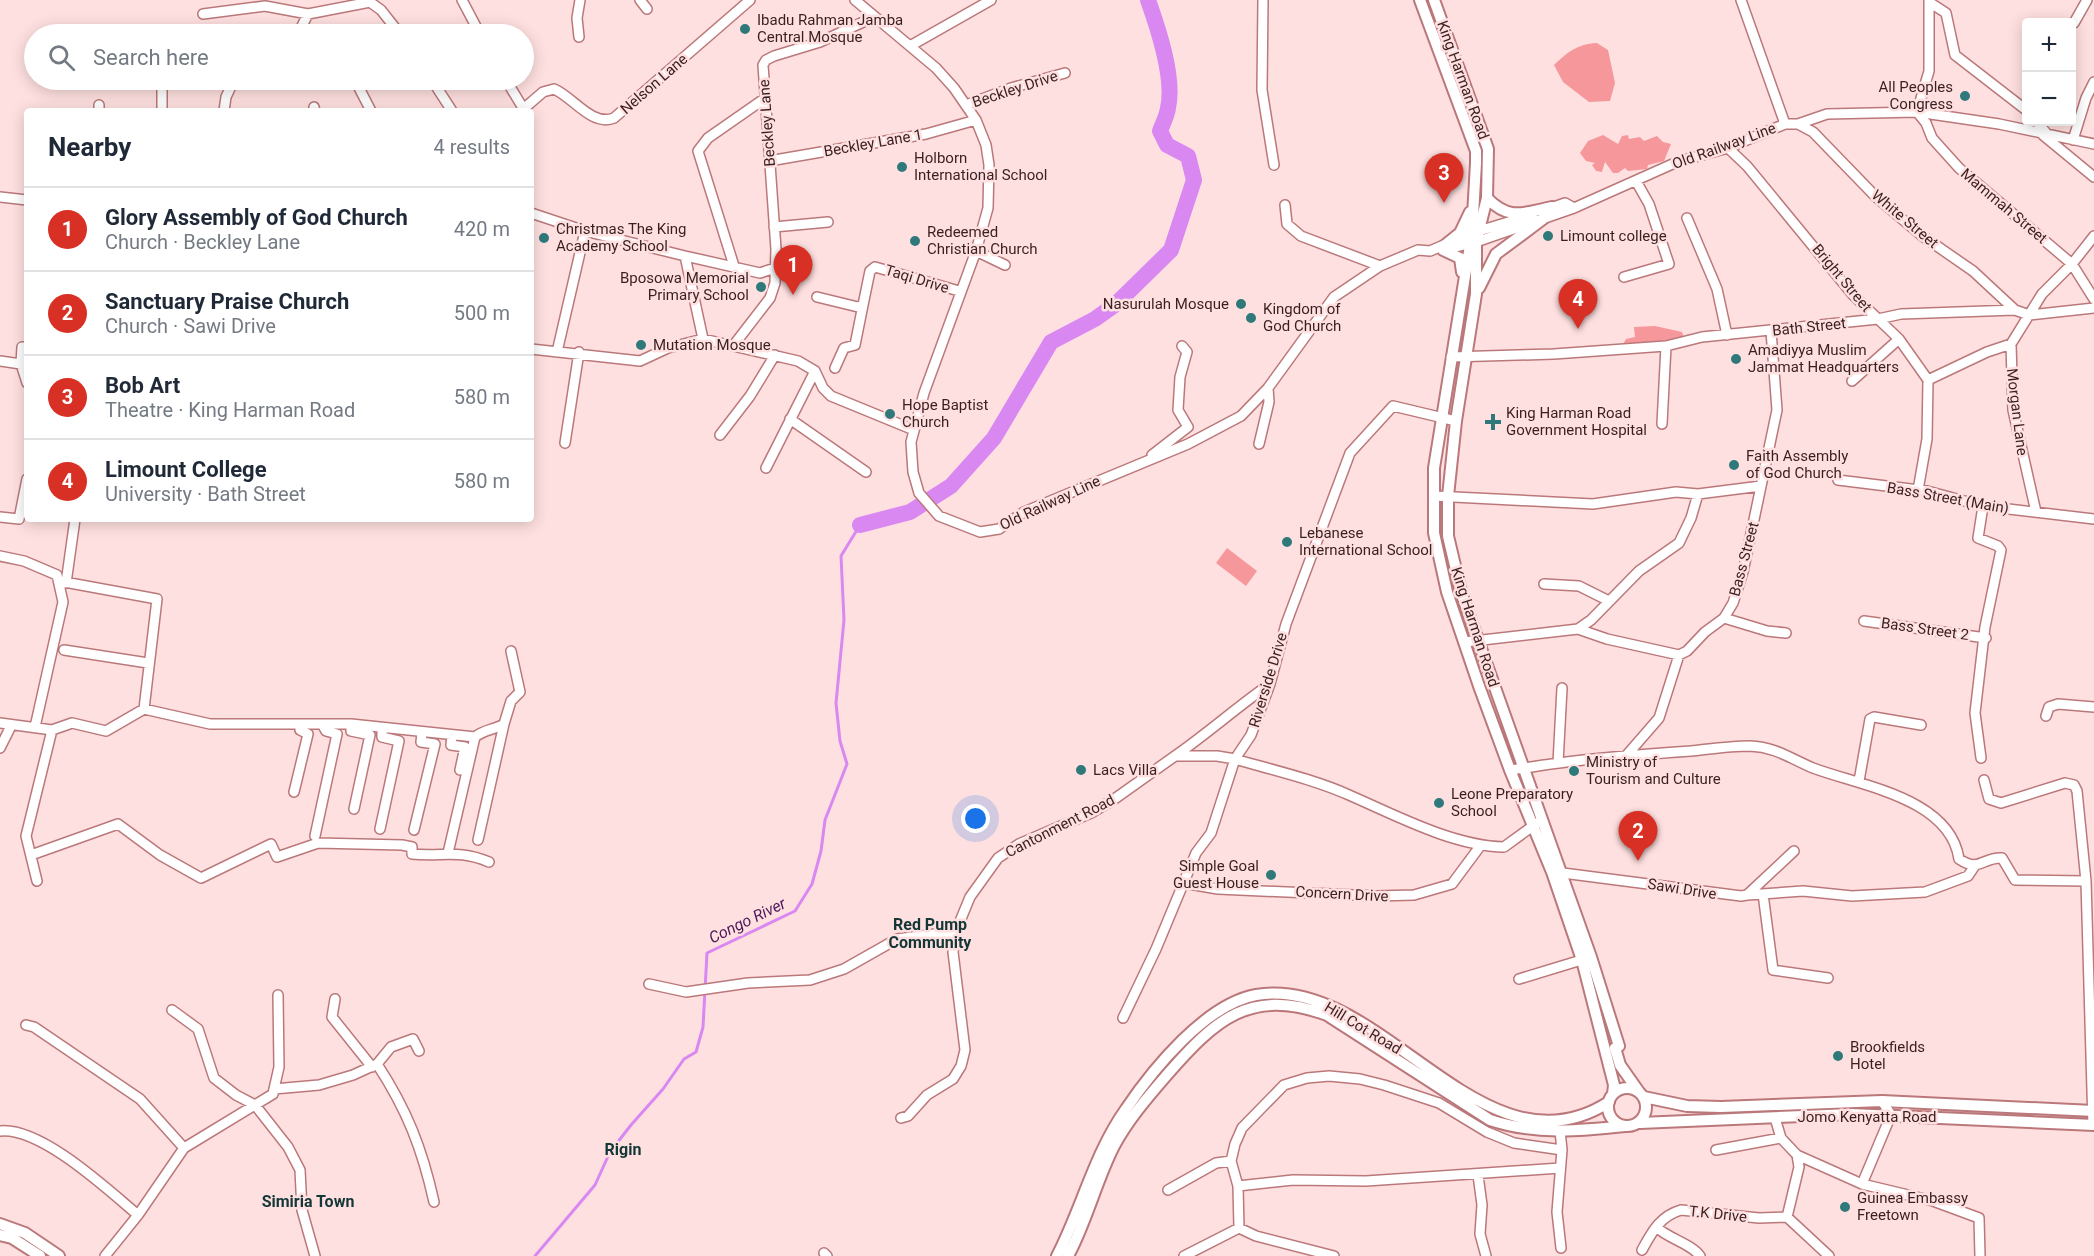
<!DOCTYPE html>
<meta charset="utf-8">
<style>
:root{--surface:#fff;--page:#f2f2f3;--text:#1f2937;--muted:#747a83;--line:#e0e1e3;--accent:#d93025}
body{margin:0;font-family:Roboto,sans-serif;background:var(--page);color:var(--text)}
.controls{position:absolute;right:18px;top:18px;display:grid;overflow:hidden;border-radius:6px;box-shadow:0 3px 15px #0003}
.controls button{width:54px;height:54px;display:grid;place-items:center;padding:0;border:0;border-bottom:2px solid var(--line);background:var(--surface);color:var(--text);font:30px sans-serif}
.you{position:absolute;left:976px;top:819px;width:21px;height:21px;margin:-15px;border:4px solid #fff;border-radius:50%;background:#1a73e8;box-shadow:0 0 0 9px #1a73e833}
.badge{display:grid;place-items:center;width:39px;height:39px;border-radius:50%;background:var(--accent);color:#fff;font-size:20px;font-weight:700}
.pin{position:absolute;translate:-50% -50px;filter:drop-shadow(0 2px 3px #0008)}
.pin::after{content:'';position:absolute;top:32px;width:21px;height:18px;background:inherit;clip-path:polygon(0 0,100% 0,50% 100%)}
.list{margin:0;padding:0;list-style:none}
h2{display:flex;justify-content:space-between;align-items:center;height:78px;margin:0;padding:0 24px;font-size:26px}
h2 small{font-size:20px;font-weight:400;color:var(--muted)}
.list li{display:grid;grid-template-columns:39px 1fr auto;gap:18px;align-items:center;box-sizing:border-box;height:84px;padding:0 24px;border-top:2px solid var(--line)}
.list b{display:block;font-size:22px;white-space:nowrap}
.list p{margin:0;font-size:20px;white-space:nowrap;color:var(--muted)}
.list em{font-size:20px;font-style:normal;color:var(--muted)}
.icon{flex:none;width:33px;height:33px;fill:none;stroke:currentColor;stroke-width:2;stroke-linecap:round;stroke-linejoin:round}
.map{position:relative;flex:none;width:2094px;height:1256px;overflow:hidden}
.search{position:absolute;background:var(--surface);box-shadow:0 3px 15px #0003;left:24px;top:24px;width:510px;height:66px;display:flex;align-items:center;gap:15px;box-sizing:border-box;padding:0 21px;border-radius:33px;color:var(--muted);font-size:22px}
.panel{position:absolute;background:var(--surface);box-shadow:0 3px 15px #0003;left:24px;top:108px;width:510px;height:414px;border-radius:6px}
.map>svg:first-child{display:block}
</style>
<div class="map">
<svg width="2094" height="1256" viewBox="0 0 2094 1256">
<rect width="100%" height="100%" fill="#ffe0e0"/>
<!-- green -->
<path fill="#f6979b" d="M1597 43 1608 50 1615 83 1610 101 1589 102 1563 82 1554 65C1568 52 1577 44 1597 43Z
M1603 135 1618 144 1622 136 1628 135 1629 139 1640 137 1644 141 1657 136 1663 142 1671 144 1664 161 1648 165 1647 169 1628 171 1625 168 1618 173H1613L1605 162 1602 172 1596 171 1592 165 1595 163 1586 161 1580 153 1588 141Z
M1655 326 1682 332 1685 341 1622 346 1626 339 1635 337 1634 327Z
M1227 548 1257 571 1246 586 1216 563Z"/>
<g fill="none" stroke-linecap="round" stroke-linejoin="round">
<!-- stream -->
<path stroke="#d988f2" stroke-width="3" d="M535 1256 595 1185 610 1152 631 1125 663 1089 684 1059 696 1052 703 1027 707 953 795 911 812 884 821 851 825 820 847 764 840 741 836 703 844 620 841 556 860 525"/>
<!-- river -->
<path stroke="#d988f2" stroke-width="16" d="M860 525 910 512 951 486 994 438 1051 342 1095 319 1116 304 1171 250 1194 180 1188 156 1167 145 1160 131C1163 123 1167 116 1168 108 1175 78 1158 28 1148 0"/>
<defs>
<path id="minor" d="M462 0 480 34
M640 0 647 9
M855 0 936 68 954 88 976 120 986 145 989 165 988 208 976 251 924 393 911 442 913 472 919 493 939 516 980 532 999 529 1024 512 1188 444 1241 416 1268 388 1334 297 1380 266 1418 250 1430 251 1472 233 1532 215
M1263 0 1262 90 1274 165
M1741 0 1785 124
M1929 0V71L1917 112 1926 123 1932 138 1959 168 2072 264 2094 299
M1929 2 1946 13 1955 55 2026 110
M203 14 265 6 308 14 370 2 381 10 400 34
M2074 23 2087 0
M298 34 308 14
M579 37 577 18 580 0
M910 46 991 0
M162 80V111
M355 80 371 111
M432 80 452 111
M506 80 523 108
M966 105 1011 88 1065 73
M314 107 315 111
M99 111V105
M224 111 226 97 234 80
M521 111 543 92 554 89C573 97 592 127 614 118L750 0
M2037 122 2047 134
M1798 124 1813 132 1876 197 1921 235 1973 271 2015 310
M2043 135 2094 177
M2073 140 2086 98 2094 82
M1728 148 1747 166 1853 295 1899 339 1928 380 1927 439 1918 490
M769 161 926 134 976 120
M0 197 27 200
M1285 205 1287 224 1301 236 1380 266
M1548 209 1565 203 1574 208
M531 213 585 231 685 256 760 273 775 268
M1687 218 1717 289 1727 335
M774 227 828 222
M1452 248 1476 242 1574 208 1677 162 1728 148 1785 124H1798L1827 114 1917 112 1999 124 2094 144
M976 251 1005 265
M685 256 703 339
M734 266 698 151 708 138 764 99
M1624 277 1669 264 1649 204 1636 181
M817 297 858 307 863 305 870 271 875 267 959 291
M733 346 770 298 775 283 776 249 763 65 766 60 774 56 820 42 874 17
M531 349 640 361 668 348 703 339 798 361 815 371 823 388 831 396 914 430
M557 352 585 231
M1451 357 1554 354 1666 346 1702 337 1878 319 1901 314 2015 310 2029 315 2094 308
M0 361 21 364 27 383
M21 364 22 347H27
M835 368 844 348 855 345 863 305
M1928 380 1987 352 2011 344
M1852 381 1899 339
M790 419 866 472
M1662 424 1666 346
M720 435 750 396 775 355
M565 443 579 352
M1259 444 1269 402 1268 388
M1152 455 1188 427 1178 410 1180 377 1187 352 1182 346
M766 468 815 371
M1838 480 1927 491 1983 506 2094 519
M1434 496 1593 504 1676 492 1698 494 1761 486
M2036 512 2013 410 2011 344 2042 294 2072 264 2094 236
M0 517 19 519 27 479
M0 556 24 561 57 575 63 602 35 727
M59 581 157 599 144 709
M66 583 75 519
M1544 584 1579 586 1609 601
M1724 618 1767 631 1786 633
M1864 621 1986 638
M1578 629 1591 620 1639 571 1679 543 1691 518 1698 494
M1465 642 1578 629 1607 639 1679 655 1687 651 1705 632 1724 618 1733 603 1743 572 1777 410 1771 331
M64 650 148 663
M2046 716 2049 707 2058 704 2094 707
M0 723 52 730 72 723 106 731 144 709 210 724H351L475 737C485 729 494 730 504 724L511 701 520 692 511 651
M351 724V731L370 735 354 809
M452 736 451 745 465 747 460 770
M0 748 11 726
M1175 756C1208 733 1237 707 1270 684
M1626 756 1659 718 1679 655
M1981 758 1975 713 1985 627 2001 550 1998 546 1978 538 1983 506
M1558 763 1562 688
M1510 770C1526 768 1543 765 1559 763 1603 757 1647 754 1691 751 1710 749 1730 746 1750 746 1776 747 1791 759 1813 768 1861 786 1950 798 1959 859 1980 873 1982 857 2002 858L2015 880 2086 881
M1984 780 1989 799 2001 803 2065 783 2074 785 2077 791 2086 881 2093 1125
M1859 781 1870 719 1874 717 1921 725
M294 792 308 734 300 730V724
M380 829 399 741 382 737V729
M414 830 435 744 421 742 422 733
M315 836 337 734 326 731 322 724
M478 840 504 724
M448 853 475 737
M31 855 118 824 160 855 201 878 271 844 277 857 318 843 402 845 412 847V854C443 857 458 849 489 862
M1555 872 1741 896 1747 895 1794 851
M37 881 26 836 52 730
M1183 883 1218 889 1376 896 1414 895 1452 884 1481 845
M1763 894 1773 970 1828 978
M1747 895 1803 891 1852 896 1925 892 1968 876 1974 867
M1519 979 1588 958
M649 984 686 992 748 983 810 980 844 969 897 939 956 931
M335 999 332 1017 372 1067
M172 1010 198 1029 214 1078 236 1095 255 1105 288 1147 300 1170 302 1210 315 1256
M1123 1018 1156 949 1196 853 1211 833 1235 759 1251 735 1270 684 1286 624 1350 453 1393 406 1456 421
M26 1025 34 1027 140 1099 184 1148
M377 1064C407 1110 422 1148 434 1202
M274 1089 279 1067 278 995
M901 1118 908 1116 927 1095 953 1079 961 1066 965 1050 953 952 956 931 970 897 998 858 1019 844 1091 813 1113 800 1175 756H1217L1235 759C1272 770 1313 779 1349 795 1395 815 1453 846 1504 847L1537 823
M1775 1118 1781 1138 1797 1155 1799 1167 1787 1217 1829 1256
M0 1131C41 1127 107 1189 138 1215
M1560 1131 1562 1150 1557 1212 1561 1248
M1716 1150 1781 1138
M1797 1155 1862 1184 1933 1201 1979 1218 1980 1256
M1478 1175 1482 1205 1480 1234 1486 1256
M1862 1184 1891 1115 1882 1101
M1238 1186 1293 1180 1366 1181 1560 1168
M1168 1190 1216 1163 1231 1161
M1656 1227C1669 1239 1692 1244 1700 1256
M1239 1228 1238 1186 1231 1161 1235 1144 1242 1128 1284 1085 1307 1078 1329 1076 1360 1079 1384 1085 1439 1103 1487 1132 1514 1143 1562 1150
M1239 1228 1256 1236 1334 1256
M1642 1250C1652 1232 1660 1216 1681 1210L1759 1218 1787 1217
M824 1253 827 1256
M105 1256 138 1215 184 1148 273 1094 274 1089 319 1085 353 1075 377 1064 391 1047 413 1039 419 1051
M1184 1256 1239 1228"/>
<path id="major" d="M1420 0 1476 151V163L1472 233 1434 468V533L1447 592 1479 686 1510 770 1552 872 1582 960 1614 1085 1613 1094
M1434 0 1488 149 1487 198 1476 242V294L1456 421 1448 496V536L1462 595 1591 957 1619 1046 1615 1048 1620 1065 1639 1092
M1487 198C1509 221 1524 213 1552 207
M1444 246 1460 233 1470 212
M1443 250 1460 258 1462 272
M1479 288 1496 254 1543 219
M1608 1107a19 19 0 1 1 38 0a19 19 0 1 1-38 0Z
M1644 1097 1687 1106 1721 1107 1882 1101 2094 1111
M1640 1123 1851 1114 2094 1125
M0 1224 25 1233 59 1256
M0 1235 12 1238 40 1256
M1057 1256C1082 1208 1094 1154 1126 1109 1153 1069 1206 1004 1256 995 1381 973 1482 1184 1609 1102
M1068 1256C1087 1221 1096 1181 1114 1146 1128 1120 1147 1098 1166 1076 1215 1020 1249 987 1327 1015L1490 1120C1535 1135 1579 1131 1625 1126"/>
</defs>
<!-- minor casing -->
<use href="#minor" stroke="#bb787a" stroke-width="12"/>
<!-- major casing -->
<use href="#major" stroke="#bb787a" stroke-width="14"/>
<!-- minor -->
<use href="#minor" stroke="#fff" stroke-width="9"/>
<!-- major -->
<use href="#major" stroke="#fff" stroke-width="10"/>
</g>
<!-- markers -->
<g fill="#30797b" stroke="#ffe0e0" stroke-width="2">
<circle cx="745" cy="29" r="6"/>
<circle cx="1965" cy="96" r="6"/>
<circle cx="902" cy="167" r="6"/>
<circle cx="1548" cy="236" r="6"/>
<circle cx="544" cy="238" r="6"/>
<circle cx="915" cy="241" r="6"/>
<circle cx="761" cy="287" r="6"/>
<circle cx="1241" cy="304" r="6"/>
<circle cx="1251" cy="318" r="6"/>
<circle cx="641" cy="345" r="6"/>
<circle cx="1736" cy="359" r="6"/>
<circle cx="890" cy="414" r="6"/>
<path d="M1490 413h6v6h6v6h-6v6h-6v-6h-6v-6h6z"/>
<circle cx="1734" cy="465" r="6"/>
<circle cx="1287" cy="542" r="6"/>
<circle cx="1081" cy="770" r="6"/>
<circle cx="1574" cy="771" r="6"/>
<circle cx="1439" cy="803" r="6"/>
<circle cx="1271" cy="875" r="6"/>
<circle cx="1838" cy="1056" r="6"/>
<circle cx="1845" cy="1207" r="6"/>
</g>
<g text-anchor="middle" stroke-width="5" stroke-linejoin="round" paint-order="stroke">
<!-- poi labels -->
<g font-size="15" fill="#3a1f20" stroke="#ffe0e0" text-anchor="start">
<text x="757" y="25">Ibadu Rahman Jamba<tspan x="757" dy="17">Central Mosque</tspan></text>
<text x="1953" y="92" text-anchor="end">All Peoples<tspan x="1953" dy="17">Congress</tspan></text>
<text x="914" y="163">Holborn<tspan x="914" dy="17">International School</tspan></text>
<text x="556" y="234">Christmas The King<tspan x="556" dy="17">Academy School</tspan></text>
<text x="927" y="237">Redeemed<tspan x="927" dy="17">Christian Church</tspan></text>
<text x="1560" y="241">Limount college</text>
<text x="749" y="283" text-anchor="end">Bposowa Memorial<tspan x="749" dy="17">Primary School</tspan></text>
<text x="1229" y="309" text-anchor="end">Nasurulah Mosque</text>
<text x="1263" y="314">Kingdom of<tspan x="1263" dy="17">God Church</tspan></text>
<text x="653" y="350">Mutation Mosque</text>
<text x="1748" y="355">Amadiyya Muslim<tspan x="1748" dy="17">Jammat Headquarters</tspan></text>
<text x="902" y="410">Hope Baptist<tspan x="902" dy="17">Church</tspan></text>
<text x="1506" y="418">King Harman Road<tspan x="1506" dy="17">Government Hospital</tspan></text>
<text x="1746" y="461">Faith Assembly<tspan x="1746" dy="17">of God Church</tspan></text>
<text x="1299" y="538">Lebanese<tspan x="1299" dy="17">International School</tspan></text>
<text x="1586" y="767">Ministry of<tspan x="1586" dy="17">Tourism and Culture</tspan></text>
<text x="1093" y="775">Lacs Villa</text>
<text x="1451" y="799">Leone Preparatory<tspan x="1451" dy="17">School</tspan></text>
<text x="1259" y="871" text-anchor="end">Simple Goal<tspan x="1259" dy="17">Guest House</tspan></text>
<text x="1850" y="1052">Brookfields<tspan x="1850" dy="17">Hotel</tspan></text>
<text x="1857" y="1203">Guinea Embassy<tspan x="1857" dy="17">Freetown</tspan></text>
</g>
<!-- street labels -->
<g font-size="15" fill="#3a1f20" stroke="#ffe0e0">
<text transform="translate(1463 80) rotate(70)" y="5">King Harman Road</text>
<text transform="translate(654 84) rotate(-41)" y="5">Nelson Lane</text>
<text transform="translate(1015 89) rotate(-18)" y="5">Beckley Drive</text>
<text transform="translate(767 123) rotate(-94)" y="5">Beckley Lane</text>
<text transform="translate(873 143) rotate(-10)" y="5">Beckley Lane 1</text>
<text transform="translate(1724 146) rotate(-20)" y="5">Old Railway Line</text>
<text transform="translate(2004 206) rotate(40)" y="5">Mammah Street</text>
<text transform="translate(1905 219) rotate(40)" y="5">White Street</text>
<text transform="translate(1842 278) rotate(50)" y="5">Bright Street</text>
<text transform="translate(917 279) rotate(17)" y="5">Taqi Drive</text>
<text transform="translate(1809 327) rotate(-6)" y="5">Bath Street</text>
<text transform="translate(2017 412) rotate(83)" y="5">Morgan Lane</text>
<text transform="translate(1948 498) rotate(10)" y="5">Bass Street (Main)</text>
<text transform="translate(1050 503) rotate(-25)" y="5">Old Railway Line</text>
<text transform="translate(1744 559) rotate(-75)" y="5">Bass Street</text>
<text transform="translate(1475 627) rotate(72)" y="5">King Harman Road</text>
<text transform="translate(1925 629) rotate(8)" y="5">Bass Street 2</text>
<text transform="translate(1268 680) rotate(-73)" y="5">Riverside Drive</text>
<text transform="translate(1060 826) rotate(-27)" y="5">Cantonment Road</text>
<text transform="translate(1682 889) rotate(9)" y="5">Sawi Drive</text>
<text transform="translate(1342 894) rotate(3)" y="5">Concern Drive</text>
<text transform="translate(1363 1028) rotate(31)" y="5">Hill Cot Road</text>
<text x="1867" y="1122">Jomo Kenyatta Road</text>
<text transform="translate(1718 1214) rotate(6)" y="5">T.K Drive</text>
</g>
<!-- water labels -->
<g font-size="16" font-style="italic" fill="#4b1759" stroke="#ffe0e0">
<text transform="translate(747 920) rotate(-26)" y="6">Congo River</text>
</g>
<!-- neighbourhood labels -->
<g font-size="16" font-weight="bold" fill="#133637" stroke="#ffe0e0">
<text x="930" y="930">Red Pump<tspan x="930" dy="18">Community</tspan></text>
<text x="623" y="1155">Rigin</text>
<text x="308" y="1207">Simiria Town</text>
</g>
</g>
</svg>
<div class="controls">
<button>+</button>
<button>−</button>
</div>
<div class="you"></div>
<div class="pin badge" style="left:793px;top:295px">1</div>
<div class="pin badge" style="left:1638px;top:861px">2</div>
<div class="pin badge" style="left:1444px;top:203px">3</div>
<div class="pin badge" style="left:1578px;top:329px">4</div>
<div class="search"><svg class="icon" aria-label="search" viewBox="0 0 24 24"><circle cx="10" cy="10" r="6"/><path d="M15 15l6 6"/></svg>Search here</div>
<section class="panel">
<h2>Nearby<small>4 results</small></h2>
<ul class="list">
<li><span class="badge">1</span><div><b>Glory Assembly of God Church</b><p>Church · Beckley Lane</p></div><em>420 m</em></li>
<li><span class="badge">2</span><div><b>Sanctuary Praise Church</b><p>Church · Sawi Drive</p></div><em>500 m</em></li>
<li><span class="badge">3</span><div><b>Bob Art</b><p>Theatre · King Harman Road</p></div><em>580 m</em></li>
<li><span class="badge">4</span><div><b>Limount College</b><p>University · Bath Street</p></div><em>580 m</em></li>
</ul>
</section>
</div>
